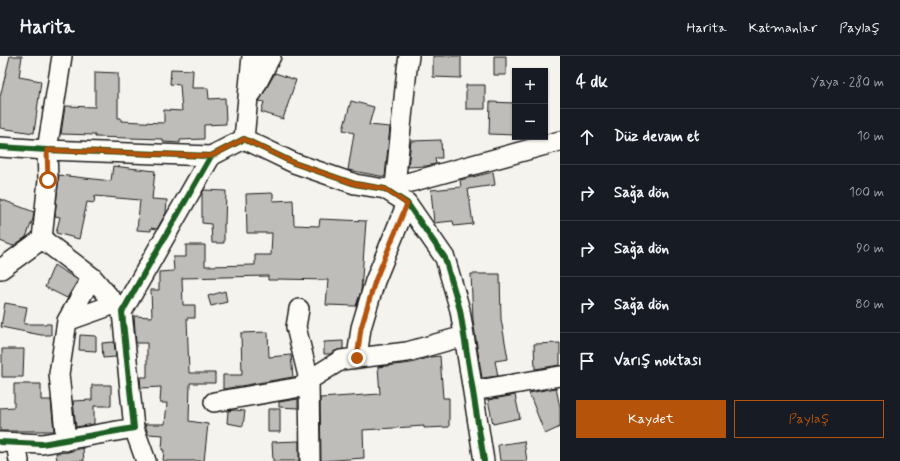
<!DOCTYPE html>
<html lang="tr">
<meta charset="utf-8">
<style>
:root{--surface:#171b24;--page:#20242c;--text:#f1f3f6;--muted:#9ea1a6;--line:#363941;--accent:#b45309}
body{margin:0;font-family:Mynerve,sans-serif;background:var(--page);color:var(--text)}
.controls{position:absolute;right:12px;top:12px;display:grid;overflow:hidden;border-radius:0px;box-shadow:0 1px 3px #0004}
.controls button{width:36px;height:36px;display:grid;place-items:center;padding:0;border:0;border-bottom:1px solid var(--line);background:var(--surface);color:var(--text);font:20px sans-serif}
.stop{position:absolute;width:12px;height:12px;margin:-9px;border:3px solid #b45309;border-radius:50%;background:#fff}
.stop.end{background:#b45309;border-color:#fff;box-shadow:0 1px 4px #0008}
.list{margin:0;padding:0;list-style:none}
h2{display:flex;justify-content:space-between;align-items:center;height:52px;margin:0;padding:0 16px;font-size:17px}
h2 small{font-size:13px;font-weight:400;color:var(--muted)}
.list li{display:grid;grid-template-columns:26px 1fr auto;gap:12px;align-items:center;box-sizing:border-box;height:56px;padding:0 16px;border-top:1px solid var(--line)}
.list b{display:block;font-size:15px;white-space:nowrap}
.list em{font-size:13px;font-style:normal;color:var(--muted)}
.actions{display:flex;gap:8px;padding:12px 16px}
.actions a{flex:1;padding:9px 0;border:1px solid var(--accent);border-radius:0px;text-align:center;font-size:14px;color:var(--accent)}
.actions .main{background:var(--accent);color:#fff}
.icon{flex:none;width:22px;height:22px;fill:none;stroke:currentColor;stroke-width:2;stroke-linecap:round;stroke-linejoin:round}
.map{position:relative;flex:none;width:560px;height:405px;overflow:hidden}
header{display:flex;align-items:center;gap:24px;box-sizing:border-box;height:56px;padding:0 20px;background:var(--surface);border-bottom:1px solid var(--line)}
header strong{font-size:19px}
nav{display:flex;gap:22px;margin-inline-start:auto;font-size:14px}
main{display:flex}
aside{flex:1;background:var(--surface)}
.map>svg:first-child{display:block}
</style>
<header>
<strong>Harita</strong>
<nav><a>Harita</a><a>Katmanlar</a><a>Paylaş</a></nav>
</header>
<main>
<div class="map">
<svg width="560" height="405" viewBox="0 0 560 405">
<rect width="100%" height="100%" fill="#f4f3ee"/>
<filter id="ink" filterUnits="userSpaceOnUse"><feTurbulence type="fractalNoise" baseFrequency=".025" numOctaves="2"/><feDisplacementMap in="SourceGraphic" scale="8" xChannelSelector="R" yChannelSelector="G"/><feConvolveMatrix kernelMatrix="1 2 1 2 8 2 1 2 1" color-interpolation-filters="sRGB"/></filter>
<g filter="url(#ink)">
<!-- building -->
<path fill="#bebdba" stroke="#1c1c1c" d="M10 0H22L19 21 41 25 34 77 0 72V41Z
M433 0H461V22L433 21Z
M494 0H506V19H494Z
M171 13 193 14 192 32H208L209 43 225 42 226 68 204 69V83L180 84V87L163 86V83L95 81V79L61 78 65 50 95 51V16L118 17V62H121V65L164 67V54L182 55 180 29 170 28Z
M275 17 296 24 283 63 261 56 264 46 259 45Z
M466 29H485V53H466Z
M351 45 374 51 369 69 390 71 385 121 348 114 354 77 343 74Z
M490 46 515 47V79L489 78Z
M441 84 442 102H435L436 108 426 110 408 111 411 85Z
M113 110 155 115 152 143 167 144 166 157 157 173 151 172V175L137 174 140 144 95 140 94 147 87 146 79 183 56 177 60 161 55 160 59 119 111 125Z
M493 116 495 129 468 133 473 168 454 170 453 165 434 167 431 134 461 131 460 124Z
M204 134 226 135 225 168H224V187H212L211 168 202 167V137Z
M273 137V145L293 144 294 169 319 170 320 163 366 165 361 235 356 250 326 249 328 224 278 223V224H268V220L182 222 183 249H195V262H187L189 317H215V327H190L189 365 208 368 204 405H163L164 394H162L163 379 148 378 145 368H165L167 347H160L161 331 141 332 140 321H147V287H136L134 260 152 261 151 234H159V216L174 215 173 201H186V189H205V210L255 209V199H271L272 177H247L246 138Z
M0 143 34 156 33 163 26 181 13 190 0 185Z
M54 209 78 224 67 242 45 231Z
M471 218H500L501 263 508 303 495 305 498 320 482 322 473 264Z
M225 235 227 246 211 250 208 240Z
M5 247 27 251 24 268H51V279H41L1 271Z
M268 276 269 301 291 299 293 321 223 333V319H242L241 277Z
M80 279 96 280V295L79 294Z
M343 285V293L335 295 330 298H324V286Z
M114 286 116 301 103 302 102 287Z
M560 287V309L535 313 534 288Z
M2 293H24L23 321H2Z
M440 300 443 342H449V371L424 372V370L363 374 364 402 321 405 320 342 380 338 378 311 411 307 431 301Z
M14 328H41V344H51L54 375H0V352L14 351Z
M92 329H111V350H94V368L76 371 73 345 92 344Z
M556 332 560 351V371L545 378 529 337Z
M515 339 520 362 493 368 488 344Z
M298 343V352L279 351V346Z
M268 353H280V376H268Z
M234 354 245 355 243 370 227 367 228 355Z
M299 385V405H273L272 386Z
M524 385 527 405H500L498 389Z
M83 392 84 405H57L56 397 68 396Z"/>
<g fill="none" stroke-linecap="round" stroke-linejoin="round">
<defs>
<path id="minor" d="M252 37 271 0
M244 83 252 0
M0 91 47 94 211 100 244 83 294 107 355 128 385 133 407 147 445 202 460 254 484 405
M395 130 407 13 409 0
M385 133 560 85
M42 183 48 124 47 94 62 0
M0 212 1 213 42 183 92 221 122 256
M67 265 115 248
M357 302 361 272 375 225 407 147
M473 335 560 320
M214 346 301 331 309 324 296 271 299 253
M134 372 146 405
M66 385 59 318 67 265 92 221
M0 386 42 388 134 372 122 256 211 100
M16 387 19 405
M310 405 309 324 341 304 407 296 464 280"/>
</defs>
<!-- minor casing -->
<use href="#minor" stroke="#1c1c1c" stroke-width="22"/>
<!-- minor -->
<use href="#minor" stroke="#fdfcf7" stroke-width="19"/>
<defs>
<path id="cycleway" d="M0 91 47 94 211 100 244 83 294 107 355 128 385 133 407 147 445 202 460 254 484 405
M0 386 42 388 134 372 122 256 211 100"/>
</defs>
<!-- cycleway casing -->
<use href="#cycleway" stroke="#fdfcf7" stroke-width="8"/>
<!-- cycleway -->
<use href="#cycleway" stroke="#1b5e20" stroke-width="6"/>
</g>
</g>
<g fill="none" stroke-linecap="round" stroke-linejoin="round" filter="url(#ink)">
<!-- route -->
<path stroke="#b45309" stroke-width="5" d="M48 124 47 94 211 100 244 83 294 107 355 128 385 133 407 148 375 225 361 272 357 302"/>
</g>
</svg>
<div class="controls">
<button>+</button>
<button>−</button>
</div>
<div class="stop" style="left:48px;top:124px"></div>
<div class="stop end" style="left:357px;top:302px"></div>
</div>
<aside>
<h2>4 dk<small>Yaya · 280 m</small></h2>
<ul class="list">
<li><svg class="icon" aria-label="ahead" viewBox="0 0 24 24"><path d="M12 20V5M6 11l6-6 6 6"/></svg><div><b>Düz devam et</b></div><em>10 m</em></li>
<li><svg class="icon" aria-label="right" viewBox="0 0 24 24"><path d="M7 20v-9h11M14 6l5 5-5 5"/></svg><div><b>Sağa dön</b></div><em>100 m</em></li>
<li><svg class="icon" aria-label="right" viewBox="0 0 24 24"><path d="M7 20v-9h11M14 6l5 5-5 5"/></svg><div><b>Sağa dön</b></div><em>90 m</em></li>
<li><svg class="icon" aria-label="right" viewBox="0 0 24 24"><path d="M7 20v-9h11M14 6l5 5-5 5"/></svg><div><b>Sağa dön</b></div><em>80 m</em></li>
<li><svg class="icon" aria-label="arrive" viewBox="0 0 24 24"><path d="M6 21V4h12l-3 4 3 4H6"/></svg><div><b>Varış noktası</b></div></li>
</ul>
<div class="actions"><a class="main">Kaydet</a><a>Paylaş</a></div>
</aside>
</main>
